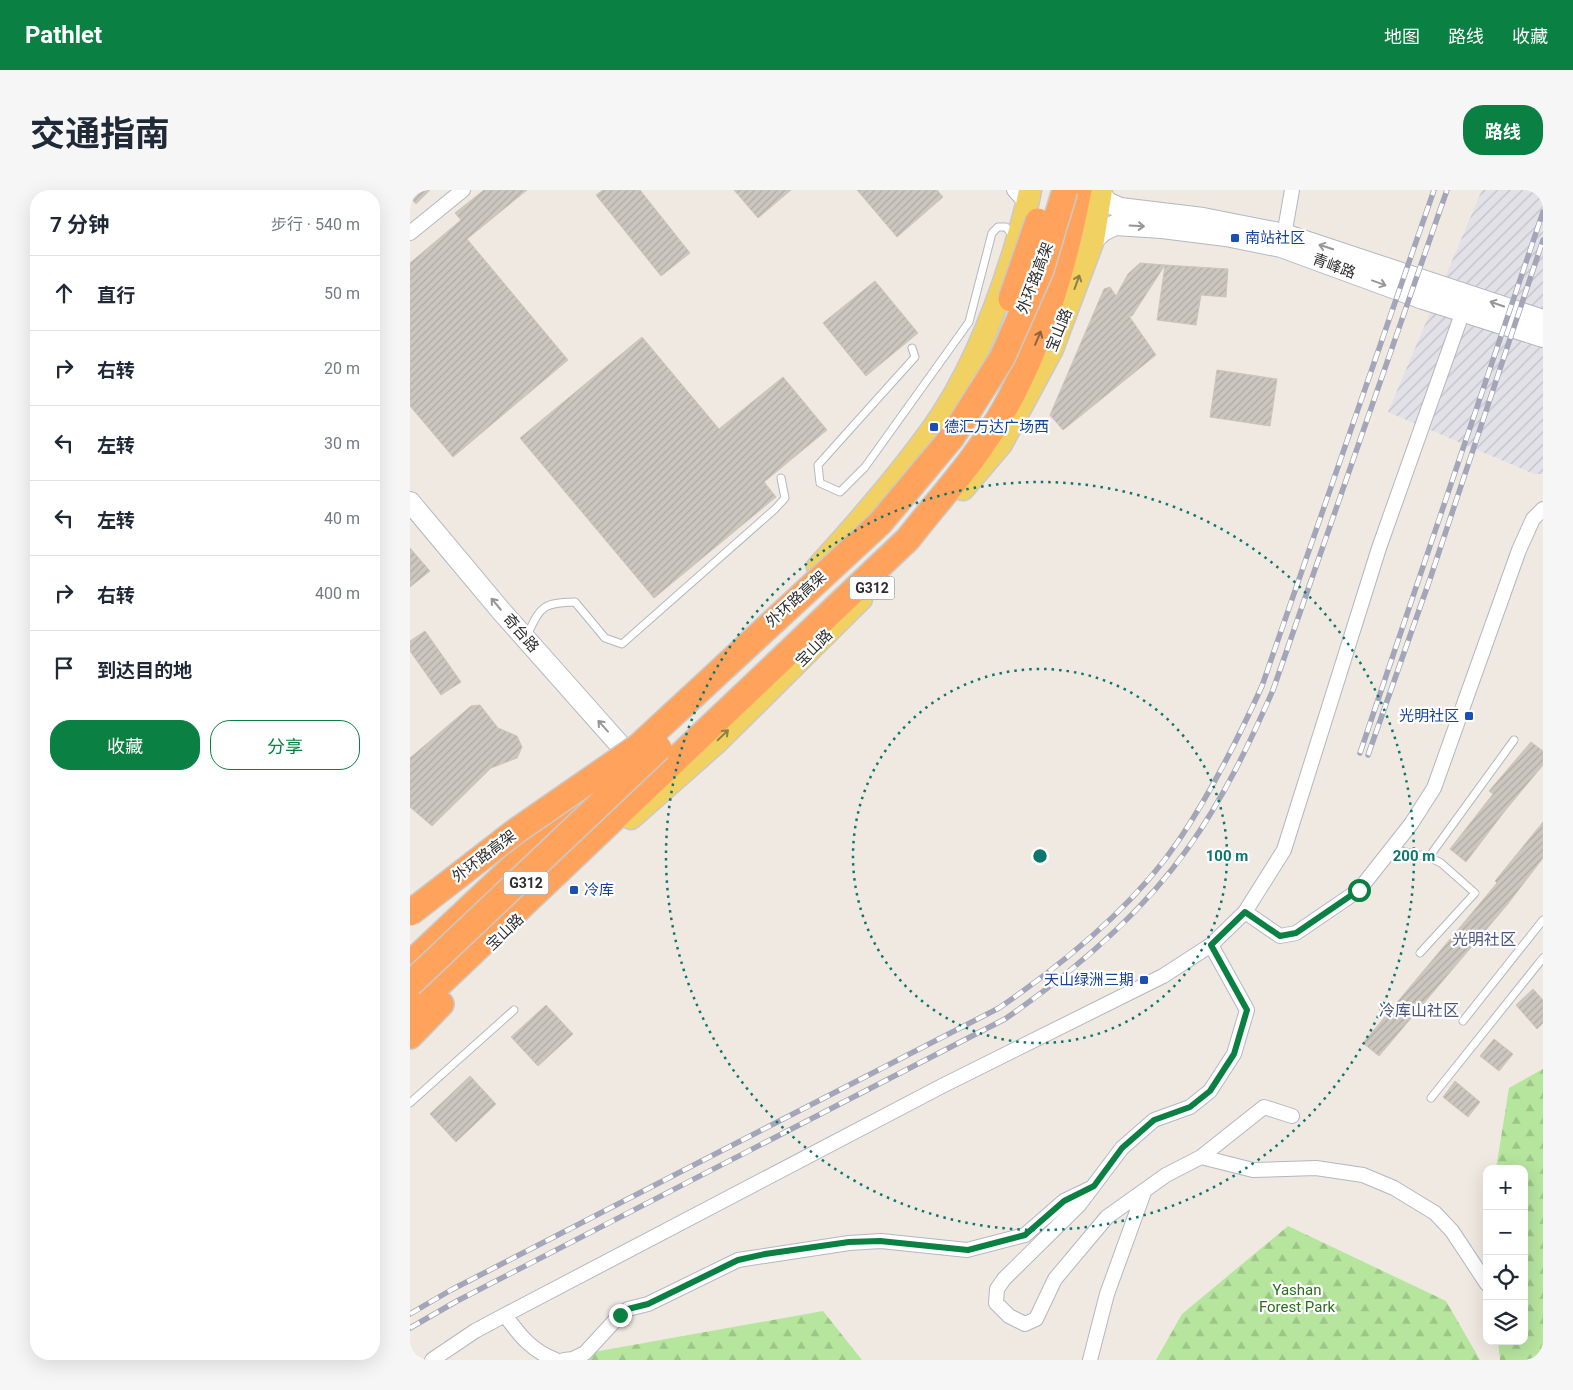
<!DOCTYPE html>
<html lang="zh">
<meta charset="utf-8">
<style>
:root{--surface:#fff;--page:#f6f6f7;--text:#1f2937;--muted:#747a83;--line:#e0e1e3;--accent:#0b8043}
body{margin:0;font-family:Roboto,"Noto Sans SC",sans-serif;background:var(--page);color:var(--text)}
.controls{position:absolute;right:15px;bottom:15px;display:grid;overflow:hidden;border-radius:10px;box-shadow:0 5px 20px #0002}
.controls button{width:45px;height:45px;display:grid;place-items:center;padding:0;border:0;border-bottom:1px solid var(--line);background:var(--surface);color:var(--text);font:25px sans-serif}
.stop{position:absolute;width:15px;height:15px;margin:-11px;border:4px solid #0b8043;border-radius:50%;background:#fff}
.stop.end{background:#0b8043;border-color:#fff;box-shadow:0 1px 5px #0008}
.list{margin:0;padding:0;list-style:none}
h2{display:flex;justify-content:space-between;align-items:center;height:65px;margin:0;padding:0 20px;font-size:21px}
h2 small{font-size:16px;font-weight:400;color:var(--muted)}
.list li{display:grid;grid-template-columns:32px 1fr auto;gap:15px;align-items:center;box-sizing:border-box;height:75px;padding:0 20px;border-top:1px solid var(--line)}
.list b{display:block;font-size:19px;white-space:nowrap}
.list em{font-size:16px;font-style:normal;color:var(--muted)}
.actions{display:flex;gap:10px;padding:15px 20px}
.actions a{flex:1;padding:11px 0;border:1px solid var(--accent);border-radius:20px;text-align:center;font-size:18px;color:var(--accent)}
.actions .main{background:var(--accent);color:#fff}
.icon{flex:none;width:28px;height:28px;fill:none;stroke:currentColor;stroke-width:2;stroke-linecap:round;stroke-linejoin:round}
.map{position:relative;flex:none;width:1133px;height:1170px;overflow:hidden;border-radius:20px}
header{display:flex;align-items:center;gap:30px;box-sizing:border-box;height:70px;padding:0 25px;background:var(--accent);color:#fff}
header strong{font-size:24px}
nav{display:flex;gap:28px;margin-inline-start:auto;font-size:18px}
.intro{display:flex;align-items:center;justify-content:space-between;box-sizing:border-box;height:120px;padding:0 30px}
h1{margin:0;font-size:35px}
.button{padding:12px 22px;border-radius:20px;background:var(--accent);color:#fff;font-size:18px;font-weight:700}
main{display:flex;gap:30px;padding:0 30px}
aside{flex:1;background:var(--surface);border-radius:20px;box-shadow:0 5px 20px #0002}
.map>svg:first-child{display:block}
</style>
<header>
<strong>Pathlet</strong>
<nav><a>地图</a><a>路线</a><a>收藏</a></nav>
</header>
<div class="intro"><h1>交通指南</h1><a class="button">路线</a></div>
<main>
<aside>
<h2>7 分钟<small>步行 · 540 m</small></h2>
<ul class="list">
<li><svg class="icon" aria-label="ahead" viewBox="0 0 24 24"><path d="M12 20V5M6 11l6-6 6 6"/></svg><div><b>直行</b></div><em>50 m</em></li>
<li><svg class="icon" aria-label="right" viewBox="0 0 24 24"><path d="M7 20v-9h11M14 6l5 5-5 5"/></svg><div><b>右转</b></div><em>20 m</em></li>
<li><svg class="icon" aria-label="left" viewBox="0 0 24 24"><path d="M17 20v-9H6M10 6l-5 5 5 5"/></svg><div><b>左转</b></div><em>30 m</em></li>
<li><svg class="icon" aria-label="left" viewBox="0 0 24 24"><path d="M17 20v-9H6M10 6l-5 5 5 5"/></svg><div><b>左转</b></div><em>40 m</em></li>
<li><svg class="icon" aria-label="right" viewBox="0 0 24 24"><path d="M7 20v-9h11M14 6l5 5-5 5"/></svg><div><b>右转</b></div><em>400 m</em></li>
<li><svg class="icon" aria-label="arrive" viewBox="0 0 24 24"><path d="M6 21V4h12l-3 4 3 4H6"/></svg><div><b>到达目的地</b></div></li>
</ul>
<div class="actions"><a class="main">收藏</a><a>分享</a></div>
</aside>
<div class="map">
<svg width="1133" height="1170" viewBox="0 0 1133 1170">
<defs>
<pattern id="industrial-furrows" width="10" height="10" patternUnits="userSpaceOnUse" patternTransform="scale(1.25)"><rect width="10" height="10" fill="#e3e1e8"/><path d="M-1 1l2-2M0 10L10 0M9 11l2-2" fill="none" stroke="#c3c1c7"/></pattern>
<pattern id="forest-firs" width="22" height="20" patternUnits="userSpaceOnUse" patternTransform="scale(1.25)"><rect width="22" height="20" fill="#b6e59e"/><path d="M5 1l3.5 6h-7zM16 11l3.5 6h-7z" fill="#9dc588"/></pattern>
<pattern id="building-hatch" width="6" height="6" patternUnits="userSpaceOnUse" patternTransform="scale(1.25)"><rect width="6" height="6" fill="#cbc7bf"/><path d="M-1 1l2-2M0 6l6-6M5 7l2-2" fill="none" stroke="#afaba4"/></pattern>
</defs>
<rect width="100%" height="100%" fill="#efe9e1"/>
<!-- industrial -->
<path fill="url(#industrial-furrows)" d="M1072 0H1133V284H1124L978 222Z"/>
<!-- forest -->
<path fill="url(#forest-firs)" d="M1133 879V1170H1090L1088 1151H1114V979H1086L1099 898Z
M878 1036 1036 1111 1070 1170H746L772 1124Z
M413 1121 452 1170H139Z"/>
<!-- building -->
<path fill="url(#building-hatch)" stroke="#cbc5ba" d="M0 0H20L6 14 0 7Z
M74 0H117L57 49 158 170 43 267 0 216V73L51 30 45 23Z
M193 0H230L280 63 251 86 186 5Z
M324 0H381L348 28Z
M447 0H527L533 7 487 47Z
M730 73 755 75 722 126H719L746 165 653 240 640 225 694 99 700 97 706 106 718 84Z
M755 75 818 79 816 107 791 105 786 135 747 130Z
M465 91 508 143 456 186 413 133Z
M232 147 309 239 373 187 417 240 354 292 366 307 244 408 110 248Z
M807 180 867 189 860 236 800 227Z
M0 358 20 381 0 397Z
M15 441 51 492 31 505 0 461V451Z
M70 515 88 538 107 546 112 557 107 568 81 578 22 636 0 617V568L61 516Z
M1121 552 1133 561V575L1094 622 1056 672 1040 659 1083 604 1079 601Z
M1133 632V668L1097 715 969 866 953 853 1087 693 1085 691Z
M1123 799 1133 810V833L1127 839 1106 815Z
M136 815 163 844 128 876 101 847Z
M1084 849 1103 864 1089 881 1070 866Z
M60 886 86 914 46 952 20 924Z
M1045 891 1070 912 1058 927 1033 907Z"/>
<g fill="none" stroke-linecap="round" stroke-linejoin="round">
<defs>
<path id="lane" d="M502 158 505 167 408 275 410 293 430 302 455 277 559 132 582 43 588 37H596L604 47
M117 445C131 417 131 413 165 412L195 448 212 454 365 319 375 308 371 288
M981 659 1019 667 1031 673 1065 703 1010 763
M1019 667 1104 550
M1053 831 1133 730
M1021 908 1133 768
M0 913 104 820"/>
<path id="street" d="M604 0 618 16
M0 43 53 0
M873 51 882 0
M835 722 870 746 886 743 949 700 1001 634 1024 598 1109 360 1123 329 1133 319
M801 755 837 820 824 864 800 901 780 917 744 930 712 958 669 1015 594 1089 587 1099 586 1113 599 1126 615 1134 626 1129 645 1089 697 1027 756 985 791 967 854 917 882 926
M791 967 843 980 906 978 953 985 984 998 1025 1023 1042 1041 1077 1094
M95 1125C110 1146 122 1161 146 1170
M22 1170 65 1141 95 1125 532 896 753 786 801 755 835 722 874 660 969 358 1053 121
M154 1170 163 1169 175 1163 210 1125 218 1119 238 1114 328 1070 439 1053 471 1051 557 1060 615 1045 654 1011 679 999
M680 1170 697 1104 734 1002"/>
<path id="secondary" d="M690 3 697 12 710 18 793 28 874 44 1133 130
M683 50 693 41 705 35 752 38 816 46 871 57 1013 109 1133 147
M0 312 92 422 225 572"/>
<path id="primary" d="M553 299 591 254 642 159 683 50 691 0
M408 377C449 332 489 286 524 237 562 183 587 118 606 55 611 36 617 19 620 0
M221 628 308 551 451 409"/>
<path id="highway" d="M0 774 141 641 181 609
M0 822 498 349C519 322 542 296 562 269 620 192 651 94 669 0
M0 846 31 814"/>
</defs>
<!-- lane casing -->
<use href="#lane" stroke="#b4b7c1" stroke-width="9"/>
<!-- street casing -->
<use href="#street" stroke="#b4b7c1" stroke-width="16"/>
<!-- secondary casing -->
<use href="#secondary" stroke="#b4b7c1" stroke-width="22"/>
<!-- primary casing -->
<use href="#primary" stroke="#c9c9c9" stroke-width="25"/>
<!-- highway casing -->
<use href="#highway" stroke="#c9c9c9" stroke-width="28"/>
<!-- lane -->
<use href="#lane" stroke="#fff" stroke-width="7"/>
<!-- street -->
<use href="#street" stroke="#fff" stroke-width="14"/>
<!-- secondary -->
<use href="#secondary" stroke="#fff" stroke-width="20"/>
<!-- primary -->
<use href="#primary" stroke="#f2d163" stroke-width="22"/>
<!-- highway -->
<use href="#highway" stroke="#ffa35c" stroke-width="25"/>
<defs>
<path id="rail" d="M950 563 1133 22
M958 565 1020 389 1133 50
M0 1124 41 1100 589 818C653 774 725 715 769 650 802 601 828 549 852 496L1024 0
M0 1138 47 1111 595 829C663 782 730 726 778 658 813 609 839 555 863 500L1037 0"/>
</defs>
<!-- rail casing -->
<use href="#rail" stroke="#a3a6b8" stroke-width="5.5"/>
<!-- rail -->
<use href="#rail" stroke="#fff" stroke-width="4" stroke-dasharray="11" stroke-linecap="butt"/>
<defs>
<path id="highway-bridge" d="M601 109 628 31
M0 723 106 641 229 556 470 333 542 247 592 168 631 80 655 0
M0 794 249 558"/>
</defs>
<!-- highway-bridge casing -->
<use href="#highway-bridge" stroke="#c9c9c9" stroke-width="28" stroke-linecap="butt"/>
<!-- highway-bridge -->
<use href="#highway-bridge" stroke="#ffa35c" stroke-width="25"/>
</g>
<!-- one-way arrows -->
<defs><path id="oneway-shaft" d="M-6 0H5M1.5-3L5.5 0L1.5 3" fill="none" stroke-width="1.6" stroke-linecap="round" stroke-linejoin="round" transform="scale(1.25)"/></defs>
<g stroke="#969696">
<use href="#oneway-shaft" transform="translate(727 36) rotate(3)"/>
<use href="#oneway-shaft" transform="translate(916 57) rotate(-162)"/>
<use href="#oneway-shaft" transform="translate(969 93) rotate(20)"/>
<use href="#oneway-shaft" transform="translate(1087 114) rotate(-161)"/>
<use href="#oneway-shaft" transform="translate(86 414) rotate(-130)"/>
<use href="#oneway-shaft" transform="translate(193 536) rotate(-132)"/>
</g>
<g stroke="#908048">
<use href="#oneway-shaft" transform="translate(667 92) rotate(-70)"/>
<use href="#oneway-shaft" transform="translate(313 545) rotate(-44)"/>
</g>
<use stroke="#8c6343" href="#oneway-shaft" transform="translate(628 148) rotate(-67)"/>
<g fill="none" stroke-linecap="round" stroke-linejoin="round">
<!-- route -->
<path stroke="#0b8043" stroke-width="6" d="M210 1125 218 1119 238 1114 328 1070 355 1064 439 1052 470 1051 558 1060 615 1045 654 1011 684 996 712 958 744 930 780 917 800 901 824 864 837 820 801 755 835 722 870 746 886 743 949 700"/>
</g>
<!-- distance rings -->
<g fill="none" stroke="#0f766e" stroke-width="2.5" stroke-dasharray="2.5 5">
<circle cx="630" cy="666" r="187"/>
<circle cx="630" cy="666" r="374"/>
</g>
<!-- markers -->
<g fill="#1a4fb4" stroke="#fff" stroke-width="2">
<rect x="820" y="43" width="10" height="10" rx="2.5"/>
<rect x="519" y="232" width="10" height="10" rx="2.5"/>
<rect x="1054" y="521" width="10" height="10" rx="2.5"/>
<rect x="159" y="695" width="10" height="10" rx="2.5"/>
<rect x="729" y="785" width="10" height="10" rx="2.5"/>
</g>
<g text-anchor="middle" stroke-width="4.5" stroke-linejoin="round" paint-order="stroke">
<!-- shield labels -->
<g fill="#fff" stroke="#6d6d6d" stroke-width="1">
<rect x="439.5" y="386.5" width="45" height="23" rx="4"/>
<rect x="93.5" y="681.5" width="45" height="23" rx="4"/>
</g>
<g font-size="14" font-weight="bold" fill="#2e2e2e">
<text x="462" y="403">G312</text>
<text x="116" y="698">G312</text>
</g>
<!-- transit labels -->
<g font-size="15" fill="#164399" stroke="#fff" text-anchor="start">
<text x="835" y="53">南站社区</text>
<text x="534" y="242">德汇万达广场西</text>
<text x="1049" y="531" text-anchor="end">光明社区</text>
<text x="174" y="705">冷库</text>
<text x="724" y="795" text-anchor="end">天山绿洲三期</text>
</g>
<!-- street labels -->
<g font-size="15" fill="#2e2e2e" stroke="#fff">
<text transform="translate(924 76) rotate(20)" y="5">青峰路</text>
<text transform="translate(625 88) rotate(-69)" y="5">外环路高架</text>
<text transform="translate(649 140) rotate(-68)" y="5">宝山路</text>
<text transform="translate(386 409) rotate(-42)" y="5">外环路高架</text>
<text transform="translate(111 443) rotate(49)" y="5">奇台路</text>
<text transform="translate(404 458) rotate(-45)" y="5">宝山路</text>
<text transform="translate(74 666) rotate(-37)" y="5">外环路高架</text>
<text transform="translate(95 742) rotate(-44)" y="5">宝山路</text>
</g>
<!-- park labels -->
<g font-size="15" fill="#2c6e1b" stroke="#fff">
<text x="887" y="1105">Yashan<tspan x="887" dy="17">Forest Park</tspan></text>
</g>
<!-- neighbourhood labels -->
<g font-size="16" fill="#4d5680" stroke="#fff">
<text x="1074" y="755">光明社区</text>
<text x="1009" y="826">冷库山社区</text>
</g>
</g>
<circle cx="630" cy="666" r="8" fill="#0f766e" stroke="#fff" stroke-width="2.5"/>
<g font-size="15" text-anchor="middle" font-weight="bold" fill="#0f766e" stroke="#fff" stroke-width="4.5" stroke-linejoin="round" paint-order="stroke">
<text x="817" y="671">100 m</text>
<text x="1004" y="671">200 m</text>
</g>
</svg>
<div class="controls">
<button>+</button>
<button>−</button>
<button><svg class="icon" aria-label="locate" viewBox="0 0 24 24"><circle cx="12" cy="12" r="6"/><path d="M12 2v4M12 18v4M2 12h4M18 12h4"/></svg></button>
<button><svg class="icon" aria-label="layers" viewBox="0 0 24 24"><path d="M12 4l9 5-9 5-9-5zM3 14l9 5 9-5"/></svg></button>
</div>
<div class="stop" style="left:949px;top:700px"></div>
<div class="stop end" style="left:210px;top:1125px"></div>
</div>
</main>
